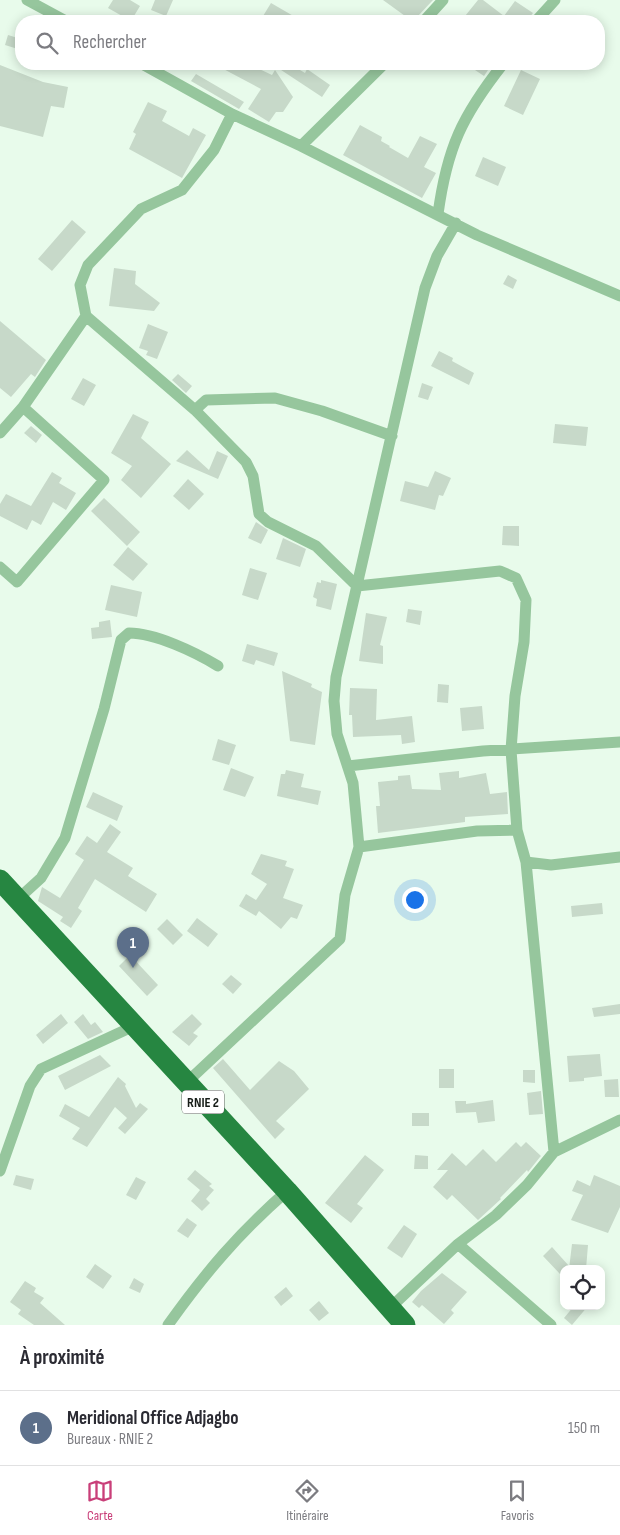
<!DOCTYPE html>
<html lang="fr">
<meta charset="utf-8">
<style>
:root{--surface:#fff;--page:#f2f2f3;--text:#2b2b33;--muted:#7c7c81;--line:#e1e1e2;--accent:#c93f79}
body{margin:0;font-family:"Sofia Sans Condensed",sans-serif;background:var(--page);color:var(--text)}
.controls{position:absolute;right:15px;bottom:15px;display:grid;overflow:hidden;border-radius:10px;box-shadow:0 2px 12px #0003}
.controls button{width:45px;height:45px;display:grid;place-items:center;padding:0;border:0;border-bottom:1px solid var(--line);background:var(--surface);color:var(--text);font:25px sans-serif}
.you{position:absolute;left:414px;top:899px;width:18px;height:18px;margin:-12px;border:4px solid #fff;border-radius:50%;background:#1a73e8;box-shadow:0 0 0 8px #1a73e833}
.badge{display:grid;place-items:center;width:32px;height:32px;border-radius:50%;background:var(--accent);color:#fff;font-size:16px;font-weight:700}
.pin{position:absolute;translate:-50% -41px;filter:drop-shadow(0 1px 2px #0008)}
.pin::after{content:'';position:absolute;top:26px;width:18px;height:15px;background:inherit;clip-path:polygon(0 0,100% 0,50% 100%)}
.list{margin:0;padding:0;list-style:none}
h2{display:flex;justify-content:space-between;align-items:center;height:65px;margin:0;padding:0 20px;font-size:21px}
h2 small{font-size:16px;font-weight:400;color:var(--muted)}
.list li{display:grid;grid-template-columns:32px 1fr auto;gap:15px;align-items:center;box-sizing:border-box;height:75px;padding:0 20px;border-top:1px solid var(--line)}
.list b{display:block;font-size:19px;white-space:nowrap}
.list p{margin:0;font-size:16px;white-space:nowrap;color:var(--muted)}
.list em{font-size:16px;font-style:normal;color:var(--muted)}
.icon{flex:none;width:28px;height:28px;fill:none;stroke:currentColor;stroke-width:2;stroke-linecap:round;stroke-linejoin:round}
.map{position:relative;flex:none;width:620px;height:1325px;overflow:hidden}
.search{position:absolute;background:var(--surface);box-shadow:0 2px 12px #0003;left:15px;right:15px;top:15px;height:55px;display:flex;align-items:center;gap:12px;box-sizing:border-box;padding:0 18px;border-radius:20px;color:var(--muted);font-size:19px}
.sheet{height:140px;background:var(--surface)}
nav{display:flex;justify-content:space-around;align-items:center;box-sizing:border-box;height:70px;border-top:1px solid var(--line);background:var(--surface);font-size:14px;color:var(--muted)}
nav a{display:grid;justify-items:center;gap:2px}
nav .on{color:var(--accent)}
.map>svg:first-child{display:block}
</style>
<div class="map">
<svg width="620" height="1325" viewBox="0 0 620 1325">
<rect width="100%" height="100%" fill="#e8fbeb"/>
<!-- building -->
<path fill="#c7d9c9" d="M113 0H130L140 6 131 21 108 8Z
M155 0H173L166 16 151 10Z
M383 0H433L418 16 417 21H412Z
M478 0H483L504 16 515 1 533 13 527 21H461Z
M271 3 302 21H260Z
M8 35 21 39V50L5 45Z
M214 64H240L251 70 253 66 272 75 275 70 293 97 283 112H276L269 122 248 109 261 89Z
M272 64H290L305 73 307 69 330 85 322 97Z
M466 64H492L484 76Z
M0 65 43 82 68 87 64 108 51 106 43 137 0 126Z
M521 70 540 79 523 115 504 106Z
M196 74 244 102 239 109 191 81Z
M148 102 167 111 162 121 189 136 193 128 206 135 182 178 129 149 136 134 133 132Z
M360 125 382 137 381 141 390 146 389 147 408 158 420 136 437 144 424 167 436 173 422 198 343 155Z
M483 157 506 167 498 186 475 176Z
M72 220 86 232 52 271 38 259Z
M114 268 136 271 135 284 160 303 154 311 109 306Z
M508 275 517 280 513 289 503 284Z
M0 321 46 360 35 377 31 374 11 397 0 388Z
M148 324 168 332 157 359 146 355 148 351 139 348Z
M439 351 453 358 452 361 474 373 469 385 431 366Z
M178 374 192 386 186 393 172 380Z
M83 378 96 385 84 406 71 399Z
M422 383 433 387 428 400 418 397Z
M133 414 149 422 141 438 171 464 141 498 121 480 132 466 111 453Z
M555 424 588 427 586 446 553 443Z
M31 426 42 435 36 443 24 433Z
M187 450 209 470 217 451 228 456 218 479 176 461Z
M435 471 451 478 443 496 439 495 435 510 400 501 405 481 428 487Z
M52 472 62 478 59 483 76 493 66 510 53 502 41 525 32 520 27 530 0 516V504L6 494 31 506Z
M188 479 204 494 189 510 173 496Z
M104 498 140 532 127 546 91 511Z
M256 522 268 530 261 544 248 538Z
M503 526H519V546L502 545Z
M283 538 306 549 300 567 276 559Z
M128 547 148 564 133 581 113 565Z
M250 568 267 573 258 600 242 595Z
M321 580 337 584 331 610 316 606 317 599 313 597 317 582 321 583Z
M111 585 142 592 137 617 105 610Z
M408 609 422 611 420 625 406 622Z
M366 613 387 617 380 645 383 646V664L359 661Z
M110 620 112 637 92 639 91 628 99 627V622Z
M247 644 278 653 274 666 256 660 254 665 242 661Z
M282 671 312 684 311 687 322 692 315 745 290 741Z
M438 684 449 685 448 703 437 702Z
M350 688 377 689 376 720 412 716 415 742 402 744 401 735 353 737 352 715H349Z
M482 706 484 729 462 731 460 708Z
M218 739 236 745 229 765 212 760Z
M231 768 254 777 245 797 223 790Z
M286 770 304 774 301 787 321 791 318 805 277 796 281 774H285Z
M459 771V778L486 773 490 794 507 792 508 814 465 817V822L378 833 376 806H380L378 782 398 780V776L410 775 412 789 441 790 439 773Z
M93 792 123 806 117 821 86 807Z
M110 824 121 832 107 852 133 868 128 876 157 894 146 912 95 879 78 908 82 911 71 928 60 921 63 917 38 901 42 887 60 898 84 860 75 854 87 836 97 843Z
M261 854 287 861 285 866 294 869 283 898 303 905 297 919 291 917 281 929 259 911 256 916 239 906 246 894 256 900 267 884 251 874Z
M602 903 603 914 572 917 571 906Z
M197 918 218 934 208 947 187 931Z
M167 919 183 935 173 945 157 929Z
M130 955 158 985 147 996 119 966Z
M231 975 242 984 233 994 222 984Z
M620 1004V1014L594 1017 592 1008Z
M61 1014 68 1023 43 1044 36 1035Z
M83 1014 91 1025 95 1022 103 1032 88 1039 74 1022Z
M192 1014 202 1024 193 1033 198 1036 189 1046 172 1032Z
M600 1054 602 1076 584 1078V1081L569 1082 567 1056Z
M100 1055 111 1066 65 1090 58 1076Z
M223 1059 250 1090 279 1061 294 1071 309 1089 276 1121 285 1129 275 1139 213 1068Z
M439 1069H454V1088H439Z
M523 1070H535V1083L523 1082Z
M118 1077 126 1084 125 1086 136 1108 140 1103 148 1109 125 1134 118 1128 127 1118 115 1107 87 1147 72 1139 80 1128 59 1116 65 1104 89 1117Z
M618 1079 619 1097H605L604 1080Z
M541 1091 543 1114 529 1115 527 1093Z
M493 1100 495 1121 478 1123 476 1112 456 1113 455 1101H466V1104Z
M412 1113H429V1126H412Z
M516 1142 521 1147 526 1142 541 1156 540 1157 528 1172 527 1170 500 1198 501 1199 478 1220 452 1195 447 1200 433 1187 448 1170H437L452 1153 466 1166 483 1149 496 1162Z
M365 1155 384 1170 357 1204 363 1208 351 1223 325 1203Z
M415 1155 428 1156V1169H414Z
M195 1170 212 1184 209 1186 214 1190 206 1199 210 1203 202 1211 191 1201 200 1190 187 1179Z
M16 1175 34 1179 31 1190 13 1185Z
M594 1175 620 1186V1207L608 1233 571 1220 583 1195 572 1191 577 1180 590 1186Z
M136 1177 146 1182 136 1200 126 1195Z
M187 1218 197 1225 188 1238 177 1231Z
M404 1225 417 1234 402 1258 387 1248Z
M572 1244 588 1245 586 1269H569Z
M552 1247 569 1266 560 1274 543 1256Z
M95 1264 112 1276 103 1289 86 1277Z
M442 1273 467 1292 451 1310 454 1313 444 1324 422 1305 419 1308 412 1302 421 1291Z
M134 1278 144 1284 140 1293 129 1288Z
M25 1281 36 1288 34 1292 44 1298 40 1303 65 1325H34L18 1314 21 1310 10 1302Z
M286 1287 293 1296 281 1306 274 1297Z
M319 1301 329 1313 319 1321 309 1310Z
M574 1306H588L572 1325 564 1318Z"/>
<g fill="none" stroke-linecap="round" stroke-linejoin="round">
<!-- street -->
<path stroke="#96c69d" stroke-width="11" d="M27 0 66 21
M424 21 443 0
M536 21 555 0
M142 64 232 114 301 146 477 235 620 296
M301 146 384 64
M438 214C447 148 462 116 503 64
M86 316 195 410 246 462 253 476 259 514 268 522 316 546 357 586 500 571 516 578 526 600 524 642 515 696 511 750 517 830 526 862 554 1152
M23 407 86 316 80 285 88 265 141 209 182 190 214 150 232 114
M195 410 206 400 275 398 322 411 392 436
M0 433 23 407 104 480 17 582 0 567
M348 766 483 751 620 742
M359 847 477 831 517 830
M526 862 551 865 620 857
M18 899 41 878 65 838 104 709 121 640 129 633C155 633 195 652 218 666
M186 1083 340 939 345 895 359 847 353 783 337 734 334 701 336 677 425 288 437 256 456 223
M0 1171 30 1086 41 1069 134 1026
M458 1244 551 1325
M390 1308 458 1244 496 1215 527 1185 554 1152 620 1120
M168 1325C205 1273 239 1233 287 1191"/>
<!-- highway -->
<path stroke="#268641" stroke-width="21" d="M0 880 287 1191 405 1325"/>
</g>
<g text-anchor="middle" stroke-width="4" stroke-linejoin="round" paint-order="stroke">
<!-- shield labels -->
<rect fill="#fff" stroke="#5c605d" stroke-width="1" x="182" y="1090.5" width="42" height="23" rx="4"/>
<g font-size="14" font-weight="bold" fill="#161c17">
<text x="203" y="1107">RNIE 2</text>
</g>
</g>
</svg>
<div class="controls">
<button><svg class="icon" aria-label="locate" viewBox="0 0 24 24"><circle cx="12" cy="12" r="6"/><path d="M12 2v4M12 18v4M2 12h4M18 12h4"/></svg></button>
</div>
<div class="you"></div>
<div class="pin badge" style="left:133px;top:968px;background:#5c6f8a">1</div>
<div class="search"><svg class="icon" aria-label="search" viewBox="0 0 24 24"><circle cx="10" cy="10" r="6"/><path d="M15 15l6 6"/></svg>Rechercher</div>
</div>
<section class="sheet">
<h2>À proximité<small></small></h2>
<ul class="list">
<li><span class="badge" style="background:#5c6f8a">1</span><div><b>Meridional Office Adjagbo</b><p>Bureaux · RNIE 2</p></div><em>150 m</em></li>
</ul>
</section>
<nav>
<a class="on"><svg class="icon" aria-label="map" viewBox="0 0 24 24"><path d="M3 6l6-2 6 2 6-2v14l-6 2-6-2-6 2zM9 4v14M15 6v14"/></svg>Carte</a>
<a><svg class="icon" aria-label="directions" viewBox="0 0 24 24"><path d="M12 3l9 9-9 9-9-9zM9 14v-3h6M13 9l2 2-2 2"/></svg>Itinéraire</a>
<a><svg class="icon" aria-label="saved" viewBox="0 0 24 24"><path d="M7 4h10v16l-5-4-5 4z"/></svg>Favoris</a>
</nav>
